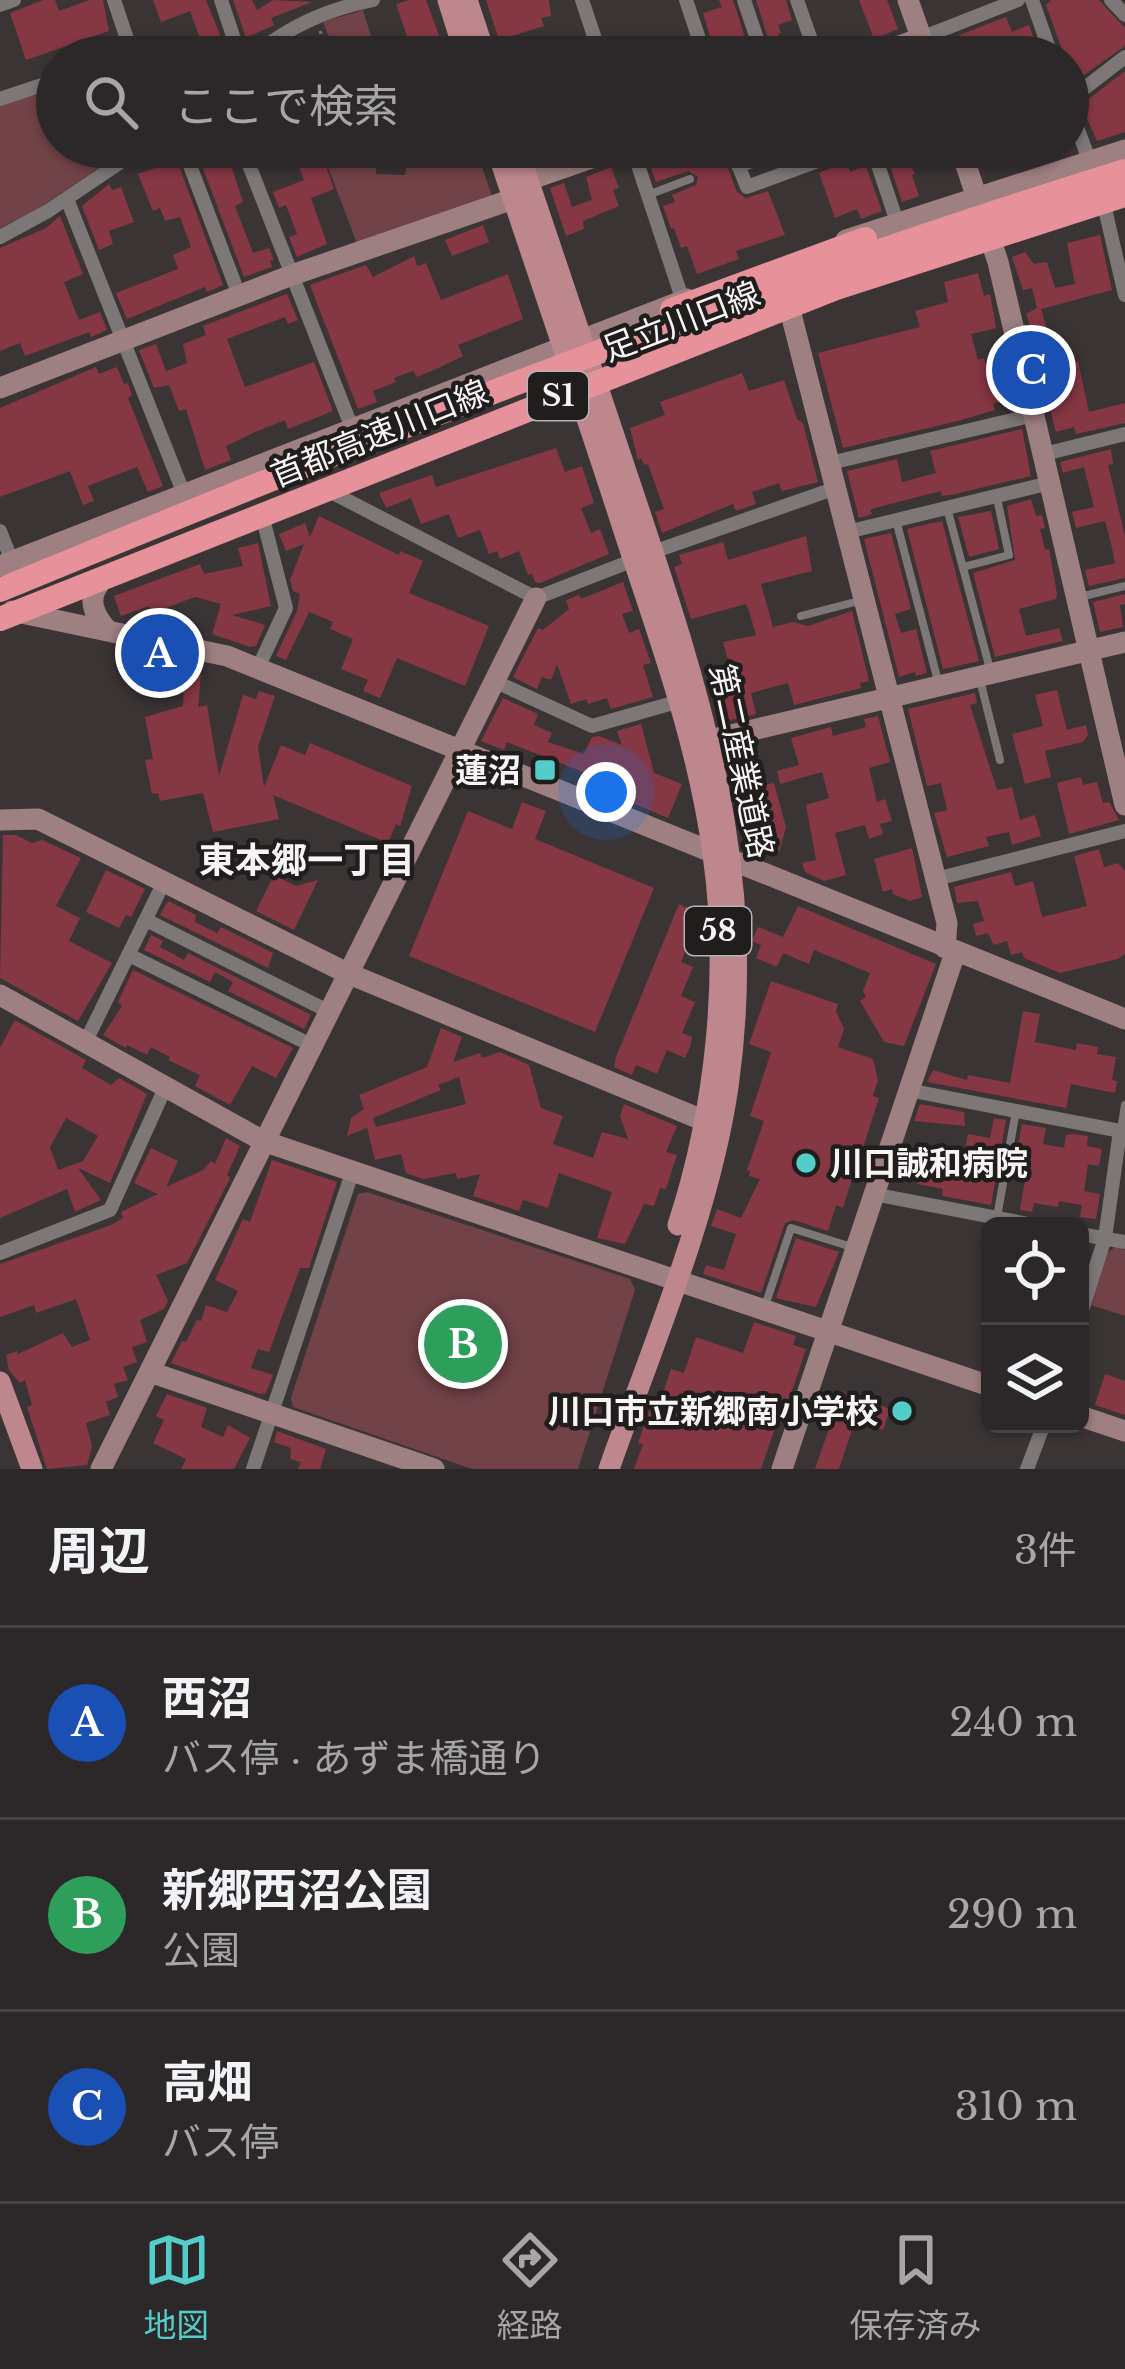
<!DOCTYPE html>
<html lang="ja">
<meta charset="utf-8">
<style>
:root{--surface:#2c2728;--page:#342f30;--text:#f1f3f6;--muted:#a6a5a8;--line:#484445;--accent:#53cdca}
body{margin:0;font-family:"Libre Baskerville","Noto Sans JP",serif;background:var(--page);color:var(--text)}
.controls{position:absolute;right:36px;bottom:36px;display:grid;overflow:hidden;border-radius:18px;box-shadow:0 3px 9px #0004}
.controls button{width:108px;height:108px;display:grid;place-items:center;padding:0;border:0;border-bottom:3px solid var(--line);background:var(--surface);color:var(--text);font:60px sans-serif}
.you{position:absolute;left:606px;top:792px;width:42px;height:42px;margin:-30px;border:9px solid #fff;border-radius:50%;background:#1a73e8;box-shadow:0 0 0 18px #1a73e833}
.badge{display:grid;place-items:center;width:78px;height:78px;border-radius:50%;background:var(--accent);color:#fff;font-size:39px;font-weight:700}
.pin{position:absolute;translate:-50% -50%;border:6px solid #fff;box-shadow:0 3px 12px #0006}
.list{margin:0;padding:0;list-style:none}
h2{display:flex;justify-content:space-between;align-items:center;height:156px;margin:0;padding:0 48px;font-size:51px}
h2 small{font-size:39px;font-weight:400;color:var(--muted)}
.list li{display:grid;grid-template-columns:78px 1fr auto;gap:36px;align-items:center;box-sizing:border-box;height:192px;padding:0 48px;border-top:3px solid var(--line)}
.list b{display:block;font-size:45px;white-space:nowrap}
.list p{margin:0;font-size:39px;white-space:nowrap;color:var(--muted)}
.list em{font-size:39px;font-style:normal;color:var(--muted)}
.icon{flex:none;width:66px;height:66px;fill:none;stroke:currentColor;stroke-width:2;stroke-linecap:round;stroke-linejoin:round}
.map{position:relative;flex:none;width:1125px;height:1469px;overflow:hidden}
.search{position:absolute;background:var(--surface);box-shadow:0 3px 9px #0004;left:36px;right:36px;top:36px;height:132px;display:flex;align-items:center;gap:30px;box-sizing:border-box;padding:0 42px;border-radius:66px;color:var(--muted);font-size:45px}
.sheet{height:732px;background:var(--surface)}
nav{display:flex;justify-content:space-around;align-items:center;box-sizing:border-box;height:168px;border-top:3px solid var(--line);background:var(--surface);font-size:33px;color:var(--muted)}
nav a{display:grid;justify-items:center;gap:6px}
nav .on{color:var(--accent)}
.map>svg:first-child{display:block}
</style>
<div class="map">
<svg width="1125" height="1469" viewBox="0 0 1125 1469">
<rect width="100%" height="100%" fill="#3b3435"/>
<!-- green -->
<path fill="#714247" d="M363 10 374 46 350 57H337L323 22Z
M57 88V147H130L36 210 0 228V106Z
M313 147H376V174L405 175 407 162 436 163V147H475L492 196 358 246 323 154 315 155Z
M367 1192 630 1279 635 1290 578 1469H472L293 1407 291 1398 358 1194Z
M1115 1247 1125 1250V1316L1091 1305 1106 1254Z"/>
<!-- building -->
<path fill="#863744" fill-rule="evenodd" d="M43 0H55L59 11 90 0H103L109 31 26 60 10 13Z
M153 0H206L222 40 205 52 190 11 161 22Z
M233 0H252L257 10 273 0 312 2 271 18 274 25 246 38Z
M409 0H426L447 57H379L378 53 410 45 396 4Z
M486 0H549L551 16 541 18 544 26 499 40Z
M719 0H733L751 57H716L703 13 722 7Z
M756 0H786L792 20 778 25 781 33 778 34 786 57H774Z
M859 0H887L898 29 874 39Z
M1051 0H1099L1125 28V46L1074 82 1046 5Z
M1006 17 1012 32 1029 25 1040 57H943L939 43Z
M1125 71V132L1097 141 1081 105Z
M172 147 223 285 207 292 205 287 127 319 116 293 178 269 173 255 191 247 180 217 165 221 160 208 153 211 138 174 158 167 153 153Z
M195 147H225L243 202 235 206 253 253 269 248 274 260 270 261 272 267 244 277Z
M267 147H311L308 149 313 159 322 155 334 189 311 198 327 244 297 257 289 237 297 234 286 205 279 208 273 192 304 180 294 154 273 162Z
M660 147H720L737 192 746 198 768 191 785 235 736 251 739 259 697 274 687 246 681 248 674 228 671 229 663 206 675 202 672 195 696 185 698 177 688 171 656 182 647 157Z
M884 147H902L915 174 912 175 919 196 902 202Z
M847 162 850 172 866 166 882 211 861 219 857 209 835 218 819 173Z
M611 167 619 188 613 190 619 206 583 221 584 229 566 236 550 188 564 183 572 207 592 200 586 177Z
M109 184 112 190 121 187 134 222 109 231 113 244 99 250 82 206Z
M60 216 83 274 64 282 79 320 100 312 107 330 91 337 89 332 25 356 20 343 0 351V248L46 228Z
M483 225 489 242 452 256 445 240Z
M1100 235 1112 290 1041 309 1057 365 1078 361 1089 412 1125 403V423L1076 434 1074 427 1056 432 1034 348 1037 347 1026 314 1037 308 1032 288 1023 290 1012 257 1025 252 1034 264 1047 262 1055 288 1075 284 1067 243Z
M414 256 417 266 426 263 441 300 508 274 523 319 458 345 463 356 434 370 417 377 413 371 394 378 396 382 373 391 377 402 358 409 310 285 366 265 373 277Z
M978 273 984 296 990 294 996 328 971 334 978 360 984 358 993 390 1011 385 1014 398 993 404 995 410 954 422 843 448 818 353 920 327 915 311 948 302 944 282Z
M287 294 298 320 288 324 285 317 227 339 245 387 314 362 333 411 288 429 285 420 253 433 226 446 231 460 205 470 186 409 179 411 169 385 154 388 139 350 156 344 166 371 187 363 183 344 206 335 203 326Z
M96 367 99 374 117 367 124 384 128 383 132 396 128 398 163 486 148 492 137 467 88 486 94 501 83 505 70 471 0 497V408Z
M742 373 749 391 784 380 797 419 803 423 818 482 782 491 779 483 752 492 756 504 736 511 733 504 662 533 655 512 664 509 648 464 644 465 641 458 638 460 630 428 665 415 660 402Z
M1022 429 1031 476 951 495 942 496 941 491 875 508 870 510 872 514 859 518 847 471 897 459 902 482 936 473 930 451Z
M556 448 565 472 582 466 594 503 581 508 591 533 600 529 609 554 540 583 535 582 532 574 528 575 519 551 500 559 497 551 489 554 480 530 458 538 449 514 421 524 411 498 386 508 379 493 432 475 436 487Z
M1111 449 1113 464 1108 465 1125 536V578L1089 586 1085 570 1115 563 1111 543 1105 521 1076 528 1072 512 1094 507 1084 467 1063 473 1060 462Z
M1031 499 1036 516 1042 515 1045 528 1040 529 1045 550 1049 549 1057 594 1056 599 1019 609 1026 636 1059 628 1063 641 995 657 973 573 1015 560 1007 506Z
M991 511 999 549 969 557 958 517Z
M319 516 399 555 400 551 423 561 409 593 489 626 465 686 397 658 380 698 363 691 368 680 341 669 353 639 330 629 333 622 309 612 286 660 276 656 297 611 300 594 293 591 290 580 304 544 286 551 279 534 305 523 310 537Z
M942 521 979 661 943 669 907 529Z
M891 533 911 609 895 614 901 633 916 629 927 673 916 676 915 672 899 677 864 539Z
M806 536 812 571 761 584 773 627 793 622 808 626 852 611 869 681 860 683 861 688 794 705 788 683 751 693 756 714 727 721 721 698 727 696 725 680 733 678 723 642 756 635 749 611 746 604 691 619 674 567 682 564 679 555 723 542 728 560Z
M258 543 271 606 232 615 265 625 256 646 250 647 212 634 221 604 195 597 152 613 149 606 121 616 114 596 200 564 204 574 243 566 238 548Z
M623 582 633 611 622 614 629 633 639 629 651 663 643 665 653 697 611 709 607 698 588 704 586 699 571 704 557 664 551 680 542 677 537 689 513 677 538 628 543 630 569 609 566 600 579 595 581 599Z
M1125 594V604L1120 605 1123 627 1100 632 1093 602Z
M184 662 194 664 201 675 198 707 207 705 219 776 243 695 256 699 259 691 275 696 258 747 264 787 281 745 305 755 310 743 412 786 400 826 396 824 388 843 273 795 279 819 213 832 203 793 160 801 158 793 152 794 145 760 153 759 145 717 183 706 184 687H180Z
M1057 690 1067 730 1086 725 1088 735 1083 742 1045 751 1051 777 1025 784 1012 734 1043 726 1035 695Z
M975 693 977 703 970 705 997 790 1012 787 1020 820 1035 815 1041 836 1012 845 1009 832 986 837 989 846 947 857 934 813 947 810 941 783 927 786 908 709Z
M503 698 538 714 534 725 552 733 548 742 584 754 592 737 599 736 622 745 617 731 641 724 654 773 682 784 668 818 628 801 612 793 614 788 578 770 507 742 504 750 481 741Z
M878 716 890 762 869 768 877 802 885 799 892 821 880 824 883 834 869 839 865 825 835 833 846 875 824 881 805 872 802 863 816 860 806 805 829 798 822 772 780 784 777 771 799 765 791 738 831 727 833 736 866 727 864 719Z
M743 748 751 788 774 783 786 827 779 852 745 840 753 809 742 812 730 751Z
M1081 777 1083 785 1097 782 1103 803 1109 802 1119 820 1069 834 1057 783Z
M522 802 546 811 535 839 654 888 595 1032 409 956 468 811 512 829Z
M3 835H16L32 843 42 840 81 858 56 906 80 918 69 941 112 963 78 1021 0 978Z
M912 848 922 897 910 901 893 894 892 889 883 892 874 859Z
M1099 849 1104 867 1118 863 1125 871V954L1118 959 1060 973 1024 958 1022 952 1011 955 1007 941 994 945 988 933 976 936 973 924 984 921 978 901 957 903 954 887 1011 872 1015 886 1033 881 1042 917 1087 906 1074 856Z
M106 870 145 889 131 917 126 915 119 928 86 912Z
M274 875 296 886 318 880 294 930 256 911Z
M168 901 196 915 195 922 217 933 221 927 273 953 268 968 160 915Z
M679 904 700 913 681 962 693 967 681 996 695 1002 682 1033 692 1037 690 1047 685 1058 667 1050 657 1074 636 1065 632 1075 614 1067 616 1057Z
M798 906 936 964 904 1046 884 1042 860 1001 866 997 863 991 870 973 814 950 809 964 783 953 777 967 756 958 761 945 752 941 758 927 783 937Z
M151 935 163 941 160 947 184 960 188 953 311 1015 304 1029 228 991 233 982 215 972 210 982 144 950Z
M133 970 293 1048 276 1078 252 1066 230 1105 195 1086 200 1075 168 1060 170 1057 151 1047 147 1055 127 1045 126 1048 103 1035 122 1006 118 1002Z
M771 981 838 1004 836 1011 844 1029 838 1047 873 1059 878 1080 873 1096 879 1098 861 1154 865 1155 860 1171 855 1169 843 1208 836 1205 828 1231 793 1220 785 1223 761 1293 703 1274 706 1265 724 1270 736 1234 711 1226 717 1209 741 1218 760 1179 749 1176 750 1171 747 1170 764 1121 750 1116 771 1052 749 1044Z
M1023 1011 1040 1014 1035 1042 1076 1050 1077 1043 1098 1047 1097 1054 1116 1057 1112 1080 1117 1081 1115 1093 1071 1084 1066 1108 927 1082 933 1070 967 1080 968 1075 1010 1083Z
M15 1020 86 1060 82 1068 111 1085 119 1078 147 1094 110 1183 78 1168 101 1200 75 1212 67 1189 0 1218V1048ZM66 1118 98 1136 83 1161 58 1170 50 1147Z
M441 1028 462 1037 453 1062 480 1053 482 1058 500 1052 529 1065 541 1108 563 1116 553 1144 593 1158 602 1132 628 1139 620 1116 624 1104 677 1126 666 1152 677 1155 666 1189 660 1188 654 1206 644 1204 625 1244 597 1238 612 1192 559 1173 548 1208 523 1200 519 1211 473 1196 480 1174 457 1179 456 1173 423 1179 406 1173 401 1154 375 1160 367 1128 347 1136 351 1118 364 1109 359 1095 427 1067ZM459 1077 466 1104 376 1127 373 1118 441 1090 438 1085Z
M920 1104 964 1112 965 1126 914 1121Z
M994 1118 1006 1120 991 1205 942 1196 943 1189 917 1184 921 1163 961 1170 968 1134 990 1138Z
M1022 1124 1046 1128 1043 1144 1064 1148 1066 1135 1074 1134 1088 1136 1087 1146 1102 1149 1099 1166 1088 1164 1084 1191 1100 1194 1096 1219 1080 1217 1082 1205 1059 1201 1058 1207 1034 1203 1032 1212 1020 1210 1026 1174 1013 1172Z
M226 1138 240 1146 227 1175 230 1178 187 1263 156 1275 168 1301 164 1309 140 1320 147 1342 132 1347 137 1362 123 1367 128 1380 114 1384 118 1397 106 1402 110 1415 86 1423 92 1446 87 1465 47 1469 27 1407 32 1405 25 1380 20 1383 9 1370 6 1355 17 1351 18 1354 63 1333 72 1347 90 1340 76 1299 36 1313 34 1305 0 1317V1264L111 1225 123 1218 121 1212 158 1194 134 1183 151 1148 178 1161 166 1187 203 1170 211 1161 215 1164Z
M272 1160 337 1182 309 1268H300L269 1352 258 1349 251 1368 273 1375 266 1393 260 1394 171 1363 182 1341 186 1342 197 1320 201 1321 206 1305 227 1312 238 1291 215 1280 243 1219 250 1222Z
M796 1238 839 1252 816 1307 776 1298Z
M754 1322 796 1336 793 1345 806 1349 781 1424 777 1422 761 1469H634L643 1444 638 1443 654 1397 661 1399 671 1369 684 1373 696 1337 743 1353Z
M1105 1374 1125 1381V1415L1095 1405Z
M842 1391 890 1409 883 1430 855 1420 839 1469H815Z
M167 1394 207 1408 201 1427 223 1437 228 1425 250 1438 234 1469H181L186 1459 153 1443 164 1420 156 1416Z
M277 1431 326 1449 320 1469H298L301 1462 290 1459 291 1448 274 1442Z"/>
<g fill="none" stroke-linecap="round" stroke-linejoin="round">
<!-- path -->
<path stroke="#7a7475" stroke-width="3" stroke-dasharray="3 9" stroke-linecap="butt" d="M320 31 331 57"/>
<!-- lane -->
<path stroke="#7e7777" stroke-width="8" d="M648 195 690 179
M947 508 991 673
M896 520 939 685
M963 567 1009 555 997 498
M1080 597 1125 586
M801 616 863 600
M980 680 1000 760
M1121 1130 1125 1105
M997 1217 1016 1111
M764 1309 791 1228 855 1248"/>
<!-- street -->
<path stroke="#7e7777" stroke-width="14" d="M114 0 133 57
M221 0 240 57
M582 0 601 57
M686 0 705 57
M744 0 763 57
M797 0 817 57
M1032 0 1052 57
M1111 0 1125 15
M0 5 14 0
M921 38 1018 0
M251 57C290 26 325 10 373 0
M0 99 57 80
M1068 101 1125 57
M1068 102 1089 160
M183 147 239 295
M242 147 352 428
M632 147 683 301
M731 147 747 187 856 147
M872 147 897 222
M738 166 791 147
M67 199 184 494
M1105 209 1125 295
M0 237 48 211 143 147
M1044 454 1125 434
M830 463 1034 415
M331 492 536 598 634 560
M0 531 12 561
M847 532 1050 483
M653 552 836 488
M258 668 286 608 263 519
M494 681 592 726 680 701
M936 879 1125 831
M146 920 328 1011
M129 955 311 1045
M86 1041 164 882
M908 1090 1125 1132
M873 1194 1039 1226
M1080 1234 1125 1242
M0 1253 110 1210 166 1086
M1080 1316 1105 1238 1120 1131
M253 1469 352 1173
M1027 1469 1044 1424"/>
<!-- secondary -->
<path stroke="#9e7f82" stroke-width="21" d="M908 0 928 57
M869 57 921 38
M960 147 998 262 1125 805
M528 180 623 147
M846 240 1125 150
M791 314 947 923 945 948
M0 388 292 275 513 199
M0 566 687 299
M99 584C87 600 94 615 107 630
M12 611 227 656 1125 1019
M710 740 1125 642
M0 820 38 819 347 973 705 1121
M0 995 263 1141 990 1386
M150 1372 434 1469
M1080 1416 1125 1431
M101 1469 536 598
M782 1469 955 953"/>
<!-- primary -->
<path stroke="#bd878d" stroke-width="21" d="M448 0 466 57
M467 0 486 57
M496 147C538 274 582 401 623 528 658 635 698 742 713 854 730 974 716 1109 678 1225
M517 147C556 262 595 377 633 492 701 695 759 870 728 1087 709 1216 652 1346 609 1469
M0 1382 32 1469"/>
<!-- highway -->
<path stroke="#e7919b" stroke-width="24" d="M672 310 865 239
M0 590C370 437 743 289 1125 171
M0 619 836 288 1125 195"/>
</g>
<!-- markers -->
<g fill="#53cdca" stroke="#201d1d" stroke-width="4.5">
<rect x="533" y="758" width="24" height="24" rx="6"/>
<circle cx="806" cy="1163" r="12"/>
<circle cx="902" cy="1411" r="12"/>
</g>
<g text-anchor="middle" stroke-width="9" stroke-linejoin="round" paint-order="stroke">
<!-- shield labels -->
<g fill="#201d1d" stroke="#b7b3b4" stroke-width="3">
<rect x="528" y="372" width="60" height="48" rx="9"/>
<rect x="685" y="907" width="66" height="48" rx="9"/>
</g>
<g font-size="30" font-weight="bold" fill="#f8f3f4">
<text x="558" y="406">S1</text>
<text x="718" y="941">58</text>
</g>
<!-- street labels -->
<g font-size="33" fill="#f8f3f4" stroke="#201d1d">
<text transform="translate(681 321) rotate(-21)" y="12">足立川口線</text>
<text transform="translate(379 433) rotate(-22)" y="12">首都高速川口線</text>
<text transform="translate(742 761) rotate(78)" y="12">第二産業道路</text>
</g>
<!-- poi labels -->
<g font-size="33" font-weight="bold" fill="#f8f3f4" stroke="#201d1d" text-anchor="end">
<text x="521" y="782">蓮沼</text>
<text x="830" y="1175" text-anchor="start">川口誠和病院</text>
<text x="878" y="1423">川口市立新郷南小学校</text>
</g>
<!-- neighbourhood labels -->
<g font-size="36" font-weight="bold" fill="#f8f3f4" stroke="#201d1d">
<text x="307" y="873">東本郷一丁目</text>
</g>
</g>
</svg>
<div class="controls">
<button><svg class="icon" aria-label="locate" viewBox="0 0 24 24"><circle cx="12" cy="12" r="6"/><path d="M12 2v4M12 18v4M2 12h4M18 12h4"/></svg></button>
<button><svg class="icon" aria-label="layers" viewBox="0 0 24 24"><path d="M12 4l9 5-9 5-9-5zM3 14l9 5 9-5"/></svg></button>
</div>
<div class="you"></div>
<div class="pin badge" style="left:160px;top:653px;background:#1a4fb4">A</div>
<div class="pin badge" style="left:463px;top:1344px;background:#2e9e5b">B</div>
<div class="pin badge" style="left:1031px;top:370px;background:#1a4fb4">C</div>
<div class="search"><svg class="icon" aria-label="search" viewBox="0 0 24 24"><circle cx="10" cy="10" r="6"/><path d="M15 15l6 6"/></svg>ここで検索</div>
</div>
<section class="sheet">
<h2>周辺<small>3件</small></h2>
<ul class="list">
<li><span class="badge" style="background:#1a4fb4">A</span><div><b>西沼</b><p>バス停 · あずま橋通り</p></div><em>240 m</em></li>
<li><span class="badge" style="background:#2e9e5b">B</span><div><b>新郷西沼公園</b><p>公園</p></div><em>290 m</em></li>
<li><span class="badge" style="background:#1a4fb4">C</span><div><b>高畑</b><p>バス停</p></div><em>310 m</em></li>
</ul>
</section>
<nav>
<a class="on"><svg class="icon" aria-label="map" viewBox="0 0 24 24"><path d="M3 6l6-2 6 2 6-2v14l-6 2-6-2-6 2zM9 4v14M15 6v14"/></svg>地図</a>
<a><svg class="icon" aria-label="directions" viewBox="0 0 24 24"><path d="M12 3l9 9-9 9-9-9zM9 14v-3h6M13 9l2 2-2 2"/></svg>経路</a>
<a><svg class="icon" aria-label="saved" viewBox="0 0 24 24"><path d="M7 4h10v16l-5-4-5 4z"/></svg>保存済み</a>
</nav>
